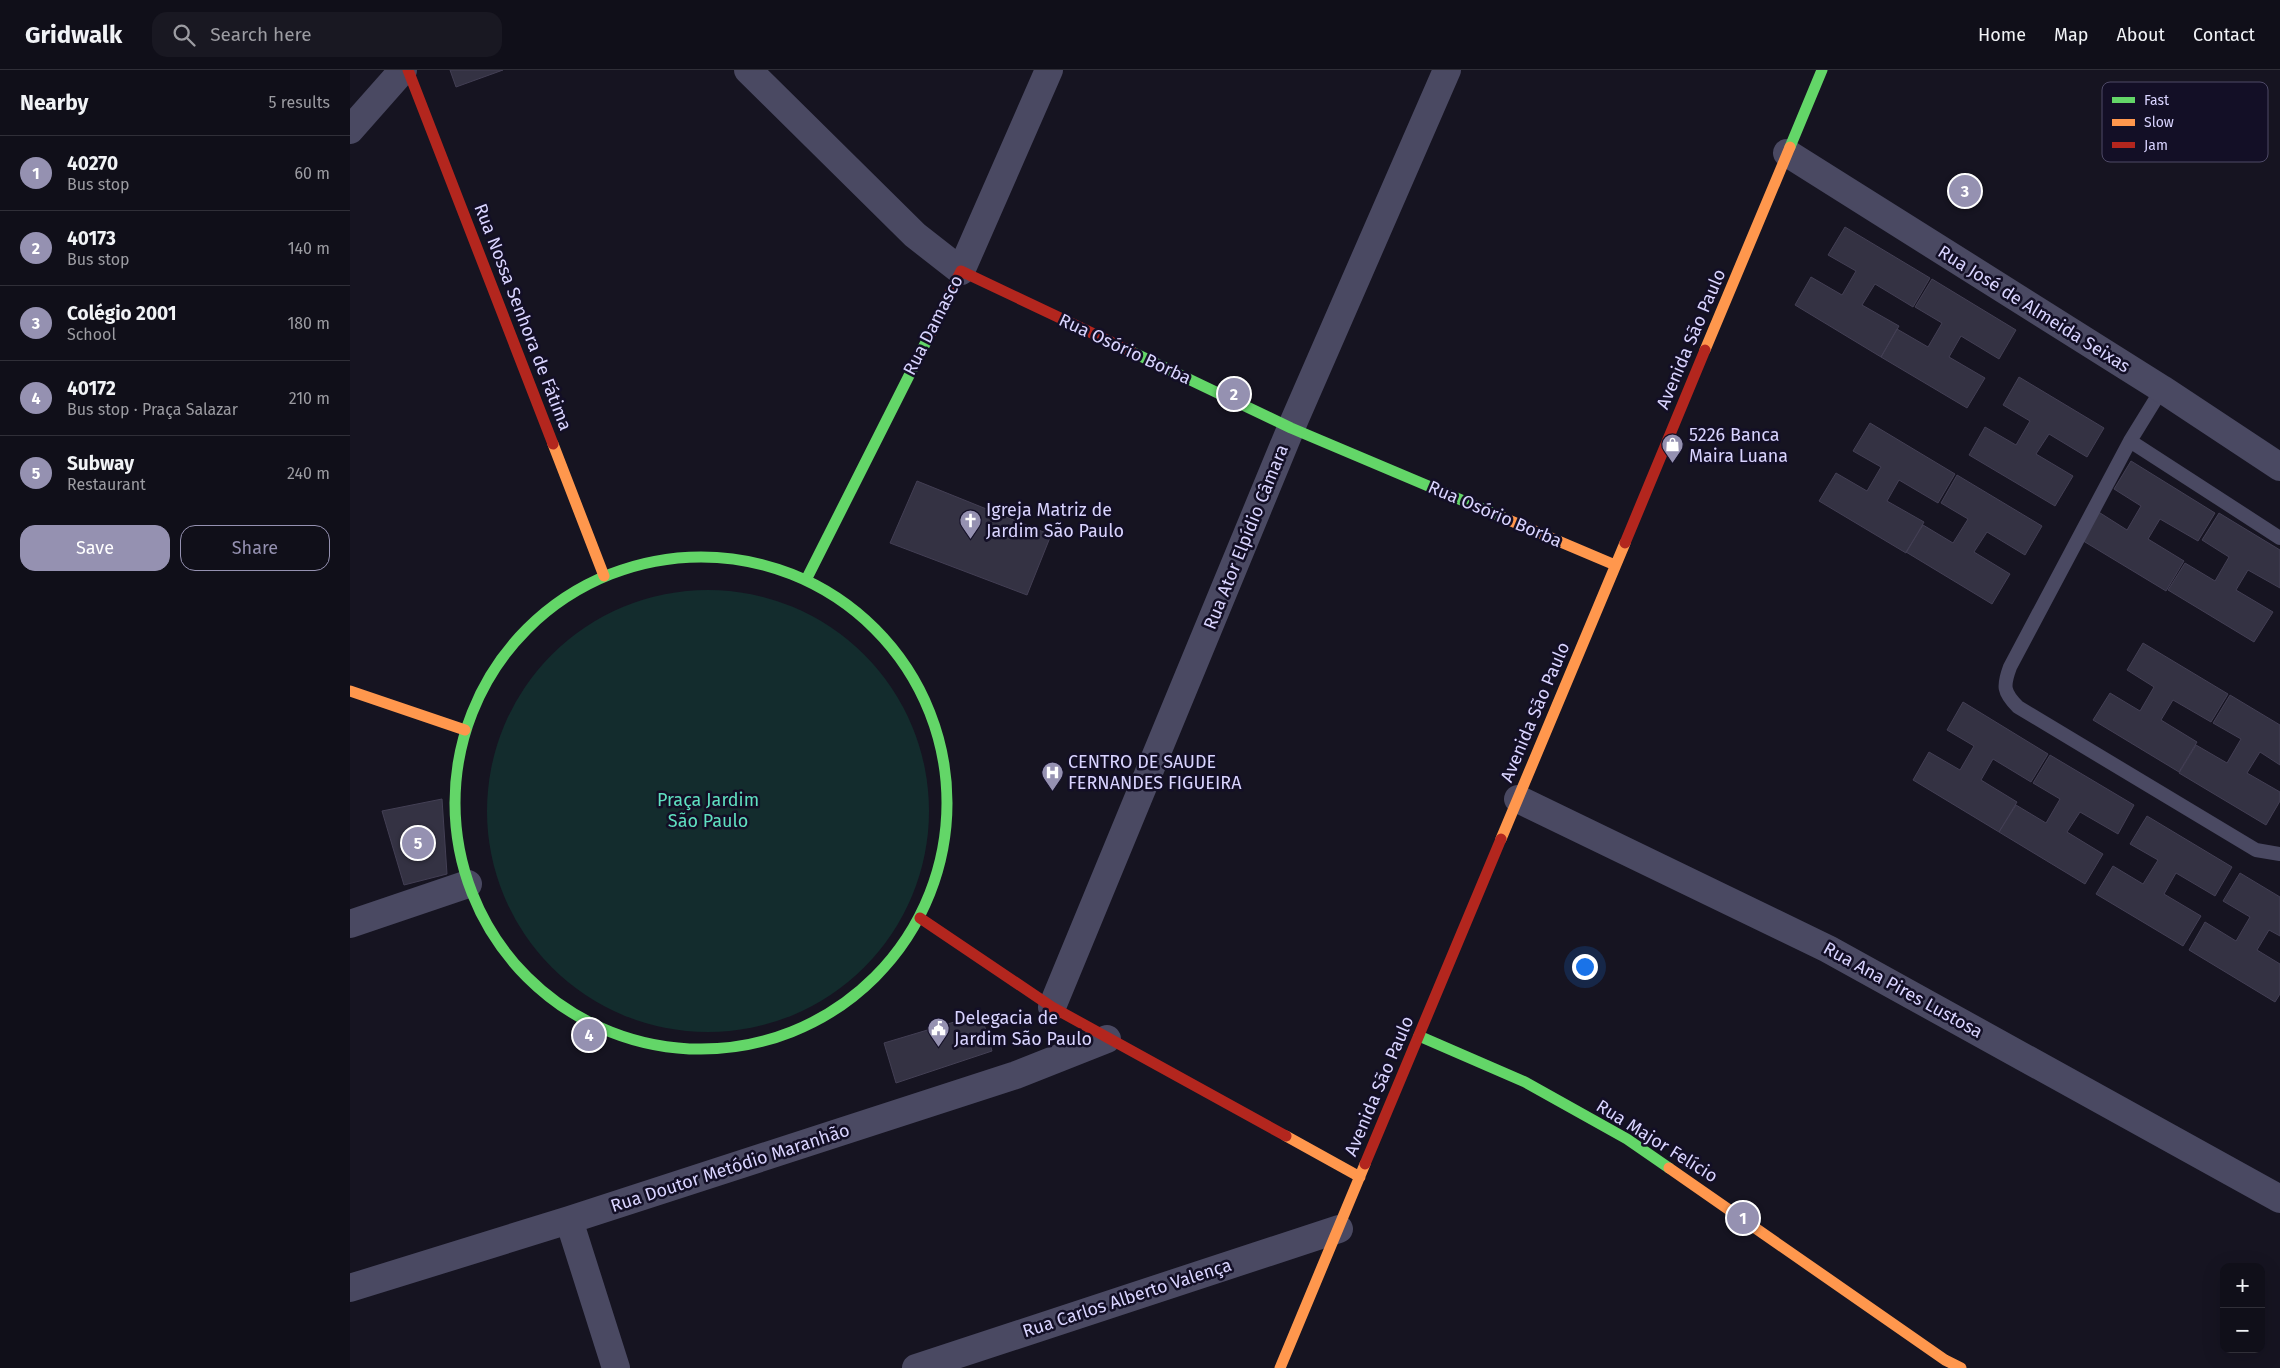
<!DOCTYPE html>
<meta charset="utf-8">
<style>
:root{--surface:#100f19;--page:#191822;--text:#f1f3f6;--muted:#9c9ca2;--line:#302f38;--accent:#9591b1}
body{margin:0;font-family:"Fira Sans",sans-serif;background:var(--page);color:var(--text)}
.controls{position:absolute;right:15px;bottom:15px;display:grid;overflow:hidden;border-radius:10px;box-shadow:0 5px 20px #0002}
.controls button{width:45px;height:45px;display:grid;place-items:center;padding:0;border:0;border-bottom:1px solid var(--line);background:var(--surface);color:var(--text);font:25px sans-serif}
.you{position:absolute;left:1234px;top:896px;width:18px;height:18px;margin:-12px;border:4px solid #fff;border-radius:50%;background:#1a73e8;box-shadow:0 0 0 8px #1a73e833}
.badge{display:grid;place-items:center;width:32px;height:32px;border-radius:50%;background:var(--accent);color:#fff;font-size:16px;font-weight:700}
.pin{position:absolute;translate:-50% -50%;border:2px solid #fff;box-shadow:0 1px 5px #0006}
.list{margin:0;padding:0;list-style:none}
h2{display:flex;justify-content:space-between;align-items:center;height:65px;margin:0;padding:0 20px;font-size:21px}
h2 small{font-size:16px;font-weight:400;color:var(--muted)}
.list li{display:grid;grid-template-columns:32px 1fr auto;gap:15px;align-items:center;box-sizing:border-box;height:75px;padding:0 20px;border-top:1px solid var(--line)}
.list b{display:block;font-size:19px;white-space:nowrap}
.list p{margin:0;font-size:16px;white-space:nowrap;color:var(--muted)}
.list em{font-size:16px;font-style:normal;color:var(--muted)}
.actions{display:flex;gap:10px;padding:15px 20px}
.actions a{flex:1;padding:11px 0;border:1px solid var(--accent);border-radius:15px;text-align:center;font-size:18px;color:var(--accent)}
.actions .main{background:var(--accent);color:#fff}
.icon{flex:none;width:28px;height:28px;fill:none;stroke:currentColor;stroke-width:2;stroke-linecap:round;stroke-linejoin:round}
.map{position:relative;flex:none;width:1930px;height:1298px;overflow:hidden}
header{display:flex;align-items:center;gap:30px;box-sizing:border-box;height:70px;padding:0 25px;background:var(--surface);border-bottom:1px solid var(--line)}
header strong{font-size:24px}
nav{display:flex;gap:28px;margin-inline-start:auto;font-size:18px}
.search{width:350px;height:45px;background:var(--page);display:flex;align-items:center;gap:12px;box-sizing:border-box;padding:0 18px;border-radius:15px;color:var(--muted);font-size:19px}
main{display:flex}
aside{flex:1;background:var(--surface)}
.map>svg:first-child{display:block}
</style>
<header>
<strong>Gridwalk</strong>
<div class="search"><svg class="icon" aria-label="search" viewBox="0 0 24 24"><circle cx="10" cy="10" r="6"/><path d="M15 15l6 6"/></svg>Search here</div>
<nav><a>Home</a><a>Map</a><a>About</a><a>Contact</a></nav>
</header>
<main>
<aside>
<h2>Nearby<small>5 results</small></h2>
<ul class="list">
<li><span class="badge">1</span><div><b>40270</b><p>Bus stop</p></div><em>60 m</em></li>
<li><span class="badge">2</span><div><b>40173</b><p>Bus stop</p></div><em>140 m</em></li>
<li><span class="badge">3</span><div><b>Colégio 2001</b><p>School</p></div><em>180 m</em></li>
<li><span class="badge">4</span><div><b>40172</b><p>Bus stop · Praça Salazar</p></div><em>210 m</em></li>
<li><span class="badge">5</span><div><b>Subway</b><p>Restaurant</p></div><em>240 m</em></li>
</ul>
<div class="actions"><a class="main">Save</a><a>Share</a></div>
</aside>
<div class="map">
<svg width="1930" height="1298" viewBox="0 0 1930 1298">
<rect width="100%" height="100%" fill="#161421"/>
<!-- green -->
<path fill="#132c2d" d="M137 741a221 221 0 1 1 442 0a221 221 0 1 1-442 0Z"/>
<!-- building -->
<path fill="#343243" stroke="#433f54" d="M100 0H153L106 17Z
M1495 157 1580 208 1563 237 1525 214 1512 235 1549 256 1531 287 1445 235 1461 207 1492 225 1506 201 1478 185Z
M1582 209 1666 260 1649 289 1611 266 1599 287 1635 308 1617 338 1531 287 1547 259 1578 277 1592 253 1565 237Z
M1669 307 1754 358 1737 387 1699 364 1686 384 1723 406 1705 436 1619 385 1635 357 1666 375 1680 351 1653 335Z
M1520 353 1605 404 1588 433 1549 410 1537 431 1574 452 1556 483 1469 431 1486 403 1517 421 1531 397 1503 381Z
M1781 391 1865 443 1848 471 1810 449 1798 469 1834 491 1816 521 1730 469 1747 441 1777 460 1791 436 1764 419Z
M1607 405 1692 456 1675 485 1637 462 1624 482 1660 504 1642 534 1556 482 1573 455 1603 473 1618 449 1591 433Z
M567 411 701 465 677 525 540 473Z
M1869 443 1930 480V518L1898 500 1886 520 1923 542 1904 572 1818 520 1835 493 1865 511 1879 487 1852 470Z
M1793 573 1878 624 1861 652 1823 630 1811 650 1847 672 1829 702 1743 650 1760 623 1790 641 1804 617 1777 600Z
M1880 625 1930 655V695L1910 682 1897 703 1930 722V731L1916 755 1829 703 1846 675 1877 693 1891 669 1863 653Z
M1613 632 1698 684 1681 712 1643 689 1631 710 1667 732 1649 762 1563 710 1579 682 1610 700 1624 676 1597 660Z
M1700 685 1784 735 1768 764 1730 742 1717 762 1753 784 1735 814 1649 762 1666 735 1696 753 1710 729 1683 713Z
M92 729 97 804 54 815 32 741Z
M1797 746 1882 797 1865 826 1826 803 1814 824 1851 846 1833 876 1746 824 1763 796 1793 814 1808 790 1780 774Z
M1890 803 1930 827V866L1919 860 1907 880 1930 894V924L1925 932 1839 880 1855 852 1886 871 1900 847 1873 831Z
M631 944 642 981 546 1013 534 973Z"/>
<g fill="none" stroke-linecap="round" stroke-linejoin="round">
<!-- lane -->
<path stroke="#4a4962" stroke-width="14" d="M1812 319 1780 371 1660 597C1653 616 1653 622 1668 637L1906 780 1930 784
M1780 371 1930 468"/>
<!-- street -->
<path stroke="#4a4962" stroke-width="28" d="M398 0 565 165 611 201 699 0
M0 60 53 0
M1437 83 1812 319 1930 397
M1168 729 1478 879 1930 1129
M0 854 118 814
M702 937 941 358 1097 0
M219 1150 266 1298
M0 1218 219 1150 666 1005 757 969
M566 1298 989 1159"/>
<!-- fast -->
<path stroke="#63d668" stroke-width="11" d="M1440 77 1472 0
M782 282 941 358 1154 448
M105 733a246 246 0 1 1 492 0a246 246 0 1 1-492 0Z
M458 506 579 266
M1069 966 1175 1012 1277 1069 1319 1098"/>
<!-- slow -->
<path stroke="#ff974d" stroke-width="11" d="M1355 280 1440 77
M203 374 254 506
M1154 448 1265 495
M0 621 115 660
M1151 769 1275 473
M936 1066 1010 1107
M1319 1098 1595 1290 1611 1298
M930 1298 1015 1094"/>
<!-- jam -->
<path stroke="#b3261e" stroke-width="11" d="M58 0 203 374
M579 266 611 201 782 282
M1275 473 1355 280
M570 848 702 937 936 1066
M1015 1094 1151 769"/>
</g>
<!-- icons -->
<defs>
<symbol id="shop-pin" viewBox="-11 -11 22 30"><path d="M0 17L-7.5 6A9.5 9.5 0 1 1 7.5 6Z" fill="#9591b1" stroke="#130f26"/><path d="M-5-2.5h2.3a2.7 3.5 0 0 1 5.4 0H5L5.5 6h-11ZM-1.5-2.5h3a1.5 2.3 0 0 0-3 0Z" fill="#fff"/></symbol>
<symbol id="church-pin" viewBox="-11 -11 22 30"><path d="M0 17L-7.5 6A9.5 9.5 0 1 1 7.5 6Z" fill="#9591b1" stroke="#130f26"/><path d="M-1.2-6h2.4v3.5h3.3v2.4h-3.3V6h-2.4V-.1h-3.3v-2.4h3.3Z" fill="#fff"/></symbol>
<symbol id="hospital-pin" viewBox="-11 -11 22 30"><path d="M0 17L-7.5 6A9.5 9.5 0 1 1 7.5 6Z" fill="#9591b1" stroke="#130f26"/><path d="M-5-5h3v3.5h4V-5h3V5h-3V1.5h-4V5h-3Z" fill="#fff"/></symbol>
<symbol id="civic-pin" viewBox="-11 -11 22 30"><path d="M0 17L-7.5 6A9.5 9.5 0 1 1 7.5 6Z" fill="#9591b1" stroke="#130f26"/><path d="M-.6-6.5H3V-4.5H.6V-3L4-1V1h2V6H-6V1h2V-1L-.6-3ZM-1.2 2.5V6h2.4V2.5Z" fill="#fff"/></symbol>
</defs>
<g fill-rule="evenodd">
<use href="#shop-pin" x="1310" y="362" width="25" height="34"/>
<use href="#church-pin" x="608" y="438" width="25" height="34"/>
<use href="#hospital-pin" x="690" y="690" width="25" height="34"/>
<use href="#civic-pin" x="576" y="946" width="25" height="34"/>
</g>
<g text-anchor="middle" stroke-width="5" stroke-linejoin="round" paint-order="stroke">
<!-- street labels -->
<g font-size="18" fill="#d9d4ff" stroke="#130f26">
<text transform="translate(1684 239) rotate(32)" y="6">Rua José de Almeida Seixas</text>
<text transform="translate(173 247) rotate(69)" y="6">Rua Nossa Senhora de Fátima</text>
<text transform="translate(583 255) rotate(-63)" y="6">Rua Damasco</text>
<text transform="translate(1341 269) rotate(-67)" y="6">Avenida São Paulo</text>
<text transform="translate(775 279) rotate(25)" y="6">Rua Osório Borba</text>
<text transform="translate(1145 444) rotate(23)" y="6">Rua Osório Borba</text>
<text transform="translate(896 467) rotate(-68)" y="6">Rua Ator Elpídio Câmara</text>
<text transform="translate(1185 642) rotate(-67)" y="6">Avenida São Paulo</text>
<text transform="translate(1553 920) rotate(29)" y="6">Rua Ana Pires Lustosa</text>
<text transform="translate(1029 1016) rotate(-67)" y="6">Avenida São Paulo</text>
<text transform="translate(1307 1071) rotate(32)" y="6">Rua Major Felício</text>
<text transform="translate(380 1098) rotate(-18)" y="6">Rua Doutor Metódio Maranhão</text>
<text transform="translate(777 1228) rotate(-18)" y="6">Rua Carlos Alberto Valença</text>
</g>
<!-- poi labels -->
<g font-size="18" fill="#d9d4ff" stroke="#130f26" text-anchor="start">
<text x="1339" y="371">5226 Banca<tspan x="1339" dy="21">Maira Luana</tspan></text>
<text x="636" y="446">Igreja Matriz de<tspan x="636" dy="21">Jardim São Paulo</tspan></text>
<text x="718" y="698">CENTRO DE SAUDE<tspan x="718" dy="21">FERNANDES FIGUEIRA</tspan></text>
<text x="604" y="954">Delegacia de<tspan x="604" dy="21">Jardim São Paulo</tspan></text>
</g>
<!-- park labels -->
<g font-size="18" fill="#5fe0c0" stroke="#130f26">
<text x="358" y="736">Praça Jardim<tspan x="358" dy="21">São Paulo</tspan></text>
</g>
</g>
<!-- legend -->
<rect x="1752" y="12" width="166" height="80" rx="8" fill="#130f26" stroke="#4e4a67" stroke-width="1"/>
<rect x="1762" y="27" width="23" height="6" fill="#63d668"/>
<rect x="1762" y="49" width="23" height="7" fill="#ff974d"/>
<rect x="1762" y="72" width="23" height="6" fill="#b3261e"/>
<g font-size="14" fill="#d9d4ff">
<text x="1794" y="35">Fast</text>
<text x="1794" y="57">Slow</text>
<text x="1794" y="80">Jam</text>
</g>
</svg>
<div class="controls">
<button>+</button>
<button>−</button>
</div>
<div class="you"></div>
<div class="pin badge" style="left:1393px;top:1148px">1</div>
<div class="pin badge" style="left:884px;top:324px">2</div>
<div class="pin badge" style="left:1615px;top:121px">3</div>
<div class="pin badge" style="left:239px;top:965px">4</div>
<div class="pin badge" style="left:68px;top:773px">5</div>
</div>
</main>
